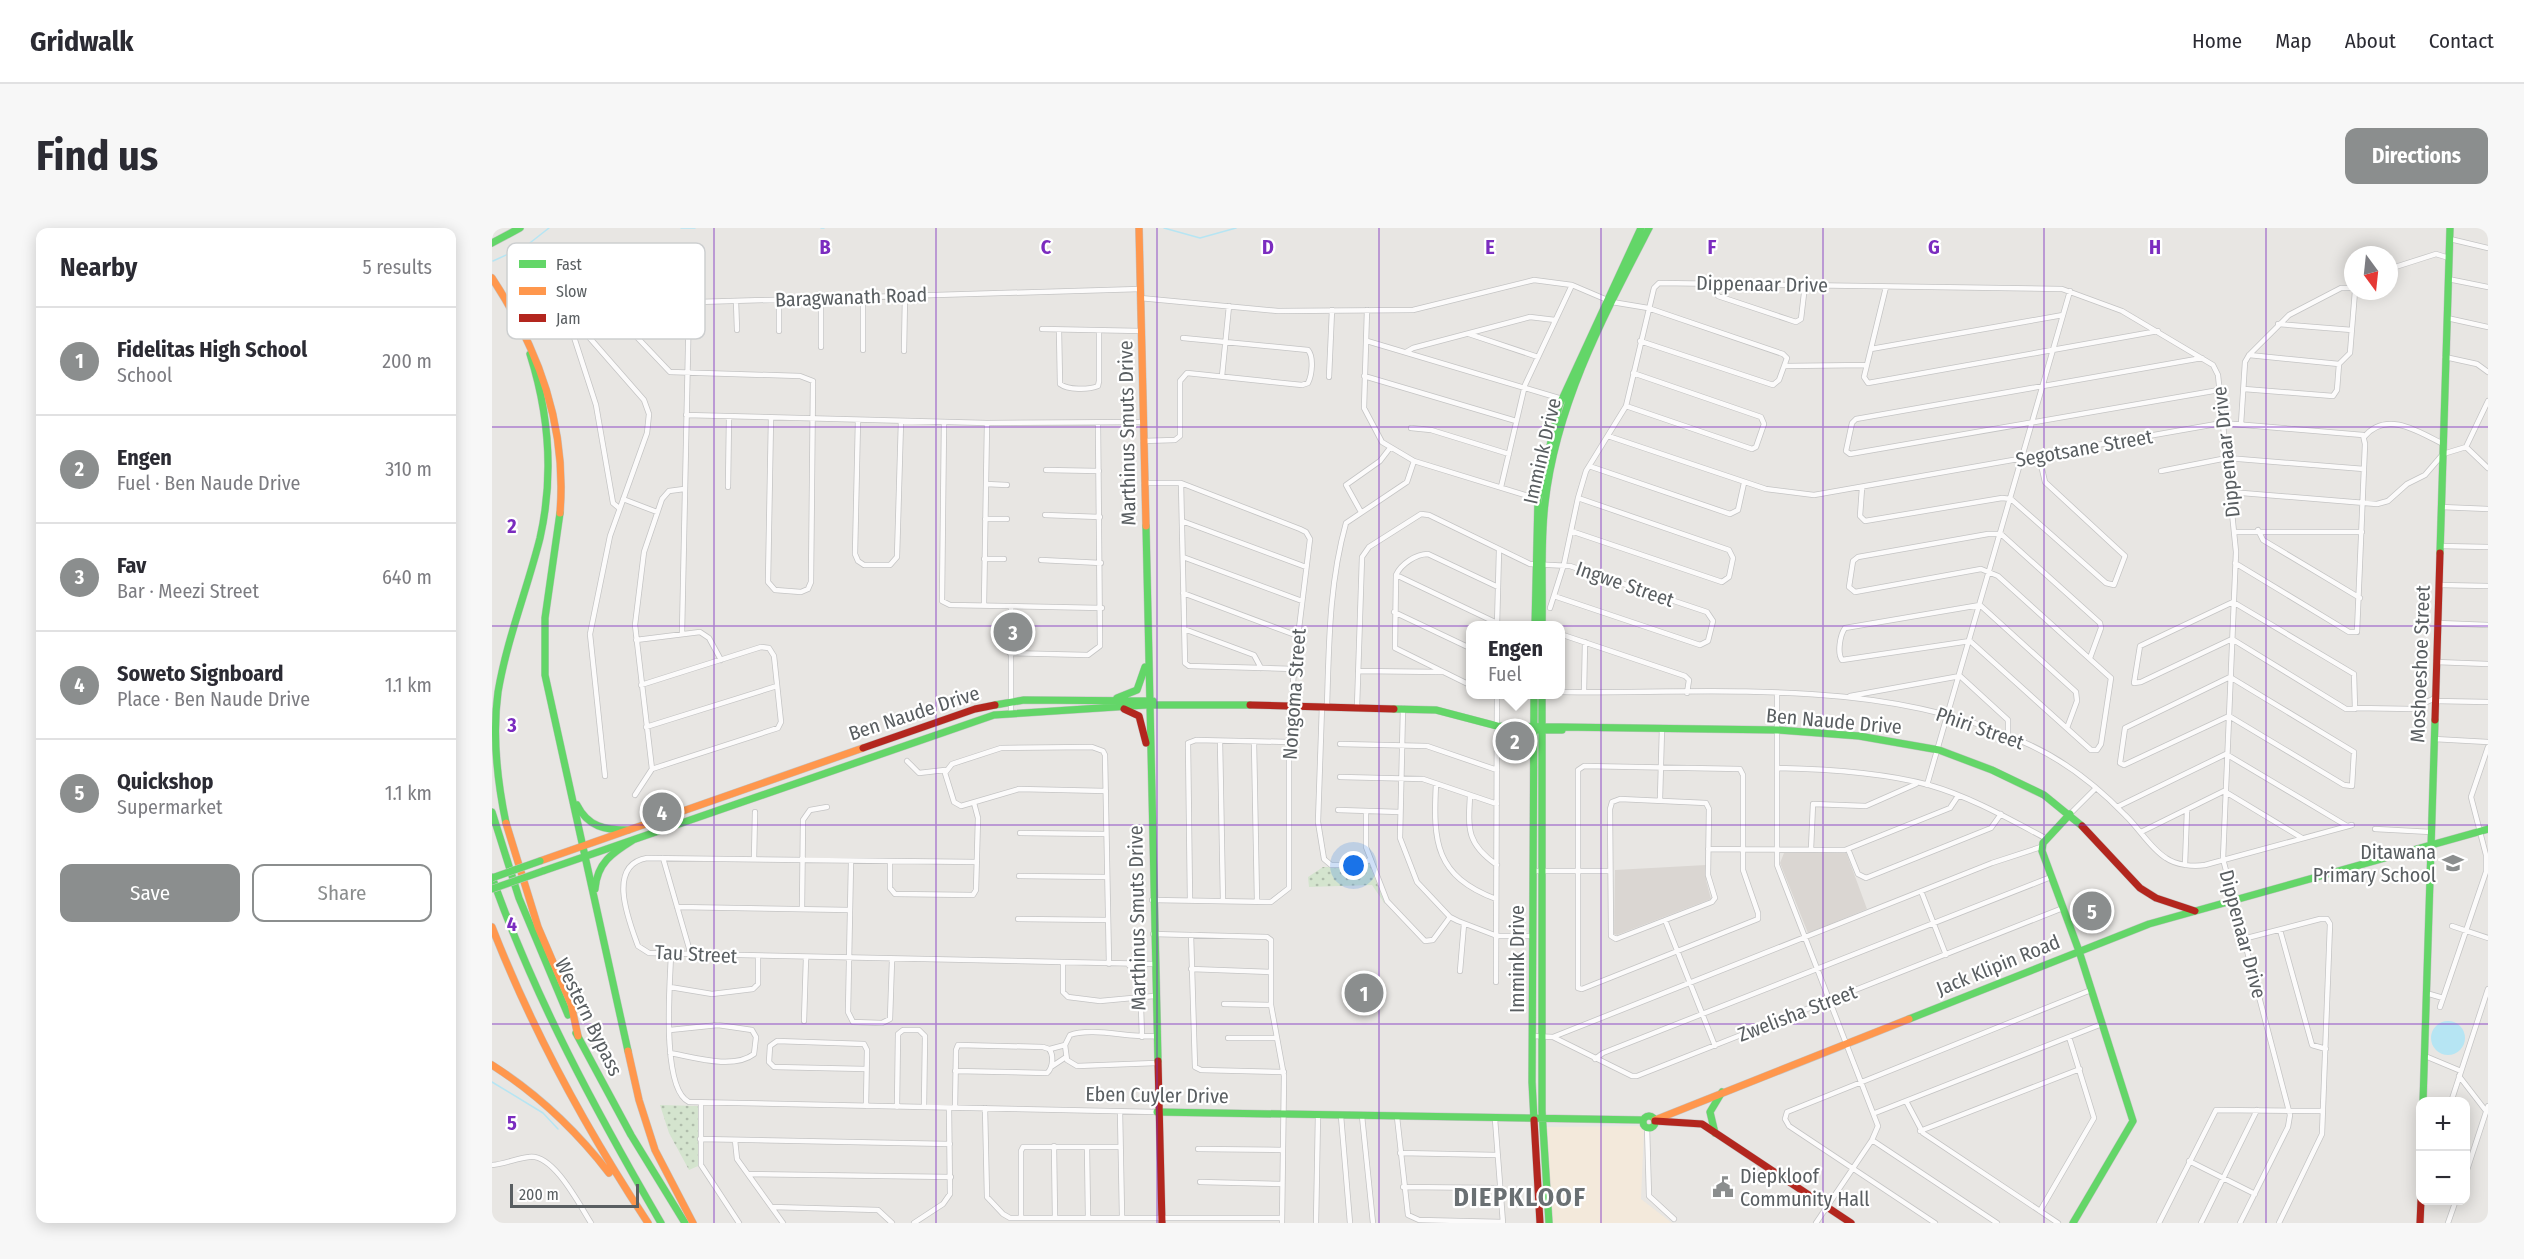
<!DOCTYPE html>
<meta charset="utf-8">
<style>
:root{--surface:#fff;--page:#f7f7f7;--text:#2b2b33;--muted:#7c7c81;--line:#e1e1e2;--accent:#8b8e8e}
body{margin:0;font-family:"Fira Sans Condensed",sans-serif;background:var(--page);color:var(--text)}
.controls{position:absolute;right:18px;bottom:18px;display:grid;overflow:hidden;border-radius:12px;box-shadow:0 3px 15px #0003}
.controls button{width:54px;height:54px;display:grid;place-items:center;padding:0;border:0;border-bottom:2px solid var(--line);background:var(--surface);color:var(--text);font:30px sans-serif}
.compass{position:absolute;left:1852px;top:18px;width:54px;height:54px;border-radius:50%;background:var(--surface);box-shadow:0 3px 15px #0003;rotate:165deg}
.scale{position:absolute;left:18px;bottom:15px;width:129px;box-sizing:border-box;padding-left:6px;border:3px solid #595e61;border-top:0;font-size:16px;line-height:21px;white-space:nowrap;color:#595e61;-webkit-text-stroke:4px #fff;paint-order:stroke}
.you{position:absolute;left:862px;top:638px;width:21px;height:21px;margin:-15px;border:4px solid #fff;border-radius:50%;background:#1a73e8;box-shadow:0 0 0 9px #1a73e833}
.badge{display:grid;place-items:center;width:39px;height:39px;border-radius:50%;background:var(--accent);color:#fff;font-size:20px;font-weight:700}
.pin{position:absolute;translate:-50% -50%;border:3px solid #fff;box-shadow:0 2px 6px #0006}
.popup{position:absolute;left:974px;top:393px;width:99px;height:78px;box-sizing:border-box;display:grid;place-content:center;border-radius:12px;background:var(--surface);filter:drop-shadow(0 2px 4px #0005);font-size:20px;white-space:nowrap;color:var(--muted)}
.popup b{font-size:22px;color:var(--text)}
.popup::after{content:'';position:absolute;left:50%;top:100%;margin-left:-12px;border:12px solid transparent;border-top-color:var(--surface)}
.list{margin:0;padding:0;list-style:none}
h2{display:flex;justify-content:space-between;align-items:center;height:78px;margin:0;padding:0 24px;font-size:26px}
h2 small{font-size:20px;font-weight:400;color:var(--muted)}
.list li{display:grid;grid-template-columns:39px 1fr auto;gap:18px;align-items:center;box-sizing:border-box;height:108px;padding:0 24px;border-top:2px solid var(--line)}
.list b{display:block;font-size:22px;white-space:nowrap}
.list p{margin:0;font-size:20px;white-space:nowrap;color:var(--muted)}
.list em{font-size:20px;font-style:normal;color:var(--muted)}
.actions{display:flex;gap:12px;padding:18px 24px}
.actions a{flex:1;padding:14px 0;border:2px solid var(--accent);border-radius:12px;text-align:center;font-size:21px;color:var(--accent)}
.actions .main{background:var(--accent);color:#fff}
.map{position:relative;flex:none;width:1996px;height:995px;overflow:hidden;border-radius:12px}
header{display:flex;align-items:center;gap:36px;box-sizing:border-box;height:84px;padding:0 30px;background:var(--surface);border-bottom:2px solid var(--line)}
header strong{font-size:28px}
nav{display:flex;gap:33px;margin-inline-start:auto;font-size:21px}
.intro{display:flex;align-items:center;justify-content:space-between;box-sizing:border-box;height:144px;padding:0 36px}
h1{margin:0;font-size:42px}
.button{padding:15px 27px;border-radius:12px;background:var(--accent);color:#fff;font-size:21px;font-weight:700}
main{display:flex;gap:36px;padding:0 36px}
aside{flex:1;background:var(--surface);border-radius:12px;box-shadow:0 3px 15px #0003}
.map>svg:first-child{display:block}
</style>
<header>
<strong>Gridwalk</strong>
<nav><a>Home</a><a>Map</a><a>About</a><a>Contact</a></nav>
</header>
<div class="intro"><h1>Find us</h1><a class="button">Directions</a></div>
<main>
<aside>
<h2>Nearby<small>5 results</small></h2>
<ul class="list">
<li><span class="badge">1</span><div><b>Fidelitas High School</b><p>School</p></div><em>200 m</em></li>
<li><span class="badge">2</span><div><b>Engen</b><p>Fuel · Ben Naude Drive</p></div><em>310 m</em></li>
<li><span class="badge">3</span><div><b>Fav</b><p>Bar · Meezi Street</p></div><em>640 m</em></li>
<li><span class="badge">4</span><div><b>Soweto Signboard</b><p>Place · Ben Naude Drive</p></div><em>1.1 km</em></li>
<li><span class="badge">5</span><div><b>Quickshop</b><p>Supermarket</p></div><em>1.1 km</em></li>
</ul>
<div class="actions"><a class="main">Save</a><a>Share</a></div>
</aside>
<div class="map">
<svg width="1996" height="995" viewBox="0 0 1996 995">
<defs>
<pattern id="grass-dots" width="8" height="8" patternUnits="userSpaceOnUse" patternTransform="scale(1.5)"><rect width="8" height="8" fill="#d4e4ce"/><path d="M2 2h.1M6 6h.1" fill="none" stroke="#afbcab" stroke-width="1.8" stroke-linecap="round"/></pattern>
</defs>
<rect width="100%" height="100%" fill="#e8e6e3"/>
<!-- commercial -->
<path fill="#f3e9db" d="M1147 898 1152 901 1149 971 1180 995H1060L1053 899Z"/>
<!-- education -->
<path fill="#dad6d2" d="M1354 624 1375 681 1316 705 1288 635 1292 625Z
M1214 637V652L1219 671 1125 707 1122 706 1123 642Z"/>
<!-- grass -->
<path fill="url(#grass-dots)" d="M877 635 893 676 880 657 817 659 816 649 831 639H863Z
M168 877 206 878V938L197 942 177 905Z"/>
<!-- water -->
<path fill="#b6e5f3" d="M1939 810a17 17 0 1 1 34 0a17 17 0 1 1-34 0Z"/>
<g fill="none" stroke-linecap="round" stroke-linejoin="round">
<!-- stream -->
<path stroke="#b6e5f3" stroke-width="1.5" d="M189 0H203
M329 0H332
M672 0 708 10 744 0
M1 33 34 18 57 0
M0 854 51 885 66 901"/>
<defs>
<path id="street" d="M1958 11 1996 20
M1897 41 1944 26 1957 30
M1956 51 1996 59
M1221 55 1226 68 1304 94 1309 91 1313 57
M1394 59 1372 149 1376 155 1666 103
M648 70 786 83 921 82 1042 52 1080 57 1120 74 1156 80 1291 126 1295 130 1287 152 1281 157 1148 113
M329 71V119
M244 73 245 102
M137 77 140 104 178 144 308 148 321 153 319 354 316 361 309 364 283 362 276 354 279 190
M875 82 872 180 890 214 922 233 1046 271
M1955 90 1996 99
M1786 96 1860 102
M88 97 82 102 81 106 104 177 121 275 127 280
M550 101 649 103
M567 102 568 156C576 162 596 162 606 158L607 153V103
M287 103V72
M977 106 1046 129
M875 113 1070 171
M1379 121 1571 87
M371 122V69
M412 123 413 68
M914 124 921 120 1038 89 1063 92
M1757 127 1847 136
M1953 129 1985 136 1996 144
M1710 130 1364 191 1360 195 1354 223 1358 226 1727 162
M1847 136 1858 125 1863 63
M1293 138 1375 137
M730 148 737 78
M872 148 1024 193
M837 149 840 82
M1752 161 1841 168 1845 162 1847 136
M1134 178 1260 221 1264 219 1272 196 1269 189 1141 145
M194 187 495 195 651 194
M366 192 363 326 366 333 372 337H398L405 329 409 193
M452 194 450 373 458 377 610 380
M1749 196 1753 134 1757 127 1797 87 1849 60H1861
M919 200 939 202 1017 226
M1116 208 1274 261 1322 267 1730 195 1871 207 1873 216 1865 404H1857L1743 335
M1872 209C1894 182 1926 203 1951 216
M651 213 683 212 688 208V153L695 145 810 157 816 155C820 147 822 129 816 122L691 110
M1974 219 1996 173
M1097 238 1238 286 1246 282 1252 255
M554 242 607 243
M1669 243 1735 230 1872 241
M652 255H689L808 301 814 304 818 311 802 441 797 514V660L779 674 660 672
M689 255 693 435 697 438 802 441
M494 256 515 257
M236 259 237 189
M1009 259 1033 157 1080 57
M1370 260 1368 288 1373 293 1510 270 1519 271 1614 355 1622 357 1633 328 1553 254 1547 228
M1738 264 1885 276 1896 273 1915 256 1933 247 1951 226 1974 219 1996 240
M131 271 165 284
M1949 279 1996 281
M869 284 854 257 888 233 898 220
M553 287 608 289
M493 291H515
M690 293 814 339
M1766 302 1771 312 1868 370
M1079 303 1230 354 1237 349 1241 330 1237 322 1086 270
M1742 304H1870
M1948 318 1996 319
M691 329 810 373
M492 331H512
M549 332 609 335
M904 347 1005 395
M1947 357 1996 358
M691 365 806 408
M1741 374 1862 446 1863 481H1854L1740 411 1649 454 1642 455 1648 418Z
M492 377 495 195
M1058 380 1072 336 1086 270 1094 243 1134 178 1162 60 1167 55 1570 61 1630 83 1721 137 1726 147 1744 324 1731 631 1798 887 1796 899 1748 995
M902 384 978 420
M1946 395 1996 397
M1005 398 1007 322
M692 401 762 427 769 440
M190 405 197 75
M1068 406 1193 448 1197 452 1195 465
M144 412 208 404 217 410 229 432
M518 425 596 427 608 418 606 195
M1944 434 1996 436
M866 443 950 444
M1738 449 1862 524 1860 558 1852 557 1737 488 1632 537 1628 535 1633 500Z
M149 457 269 419 277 420 282 428 289 494 286 500 160 541
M978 457 903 420 904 347C909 336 924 326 936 326L1006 359
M1068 464C1224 466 1393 448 1538 517 1575 534 1605 558 1633 587 1647 600 1658 620 1674 630 1684 637 1701 639 1713 637L1860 597
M1092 464 1093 414
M1285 466V637L1386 898 1380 912 1324 995
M1358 468 1468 448 1516 492V508
M1943 473 1996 474
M830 478 826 594 832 631 839 637H861L878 632
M835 478C837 416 837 356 854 295L915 254 922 233
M865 479 870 329 877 319 929 286 937 287 1038 336 1078 338 1215 384 1221 393 1216 413 1208 417 1062 368
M911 480 908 610 925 654 958 689 966 693 1005 708H1041
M1864 480 1920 481 1943 470
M519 484V378
M154 499 285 458
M1575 500 1585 473 1584 464 1488 377 1353 400C1348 407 1345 425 1350 432L1478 413 1599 522H1605L1609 516 1619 450 1506 348 1489 341 1363 364 1357 359 1361 333 1366 329 1496 306H1509L1608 395 1609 400 1598 430
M1942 511 1996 514
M728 513 731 672
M762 514 765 673
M848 516 935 518 1005 542
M415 533 427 545 453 542
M1092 538 1248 541 1251 547V642L1266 685V691L1090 761 1086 760V542Z
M1286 540C1335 541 1389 544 1437 557 1479 569 1517 591 1555 611
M160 541 143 397 152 324 170 271 177 263 192 261
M113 548 98 406 118 308 155 205 157 186 152 172 89 100 85 87 88 81 105 77 648 61
M848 549 931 551 1005 576
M944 556C941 614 943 648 1004 671
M1435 557 1578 63
M614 563 527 561 469 578 462 574 453 545 460 536 509 520 600 519 611 523 613 527 617 736
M143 567 160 541
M978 568C976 602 975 616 1005 637
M1128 571 1214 575 1217 581 1216 647 1223 670 1220 674 1124 711 1119 708 1118 581 1120 574Z
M1168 571 1170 500
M1625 579 1734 526 1855 598
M846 582 908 584
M874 583V619L895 673 933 713 941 712 958 689
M1578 586 1604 560
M1883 601 1939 604
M1649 604 1732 563 1810 610
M528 605 614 606
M1216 621 1353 622 1458 580 1466 568
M1319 621 1321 576 1374 578 1424 556
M1356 621 1366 646 1374 650 1499 600 1509 586
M171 630 199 727
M262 631 263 584
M398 633V660L403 666 481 667 484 662 486 590 482 575
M359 634 356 784 361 794 390 795 398 791 400 732
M485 634 155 630C114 637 137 693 146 718L157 725 662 736
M1693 637 1695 582
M1042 643H1118
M527 648 615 649
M1429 663 1454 727
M698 672 696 515 704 512 797 514
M185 679 358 682
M310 681 311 592 318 582 335 579
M526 691 616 692
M1173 692 1223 818
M1960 698 1996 710
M1788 702 1820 817 1834 821
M661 706 775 709 779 712V777L792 848 790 995
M699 707 703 839 709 842 792 844
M1751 711 1828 691H1835L1838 696 1830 906 1787 995
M179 727C178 755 169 861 197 874L665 884
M571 735V764L576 769 608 773 662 768
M636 736 648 750 650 809
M699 741 779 744
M968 743 972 696
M1004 754 1005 466
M178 759 220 766 261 761 266 756V729
M1934 765 1951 770
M732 776 779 777
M1948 779 1994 644V627L1979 569 1996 519
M312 793 314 730
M664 808C638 810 600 799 578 807L573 817 575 832 585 838 664 835
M1041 808 1061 809 1140 848H1145L1571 680
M1061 809 1500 635 1549 619
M736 810H785
M558 821 573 817
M178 825C201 829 241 842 262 826L264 809 260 802 226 797 178 802
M1933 828 1969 843
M1103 831 1111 825 1559 649
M559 839 574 829
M1967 848 1994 883
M1414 873 1431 905 1566 995
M1959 874 1996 761
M209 875V937L247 995
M374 878 375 822 372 816 285 813 278 818 277 834 282 839 374 841
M405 879 406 806 411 802H427L433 808 432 879
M463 880 464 822 466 817 551 819 557 821C562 827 561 840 555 845L463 843
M493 880 495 969 511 986 518 990H790
M628 883 630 988
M1383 885 1610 796
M849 888 858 995
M870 888 881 995
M905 889 916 987 927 992 1011 994
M1003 891 1011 995
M1155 899 1157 968 1182 991
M1428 903 1588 841
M208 911 458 916
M243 912 245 931 291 995
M1380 912 1505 995
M562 918 563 990
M595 919 596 989
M706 921 791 922
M908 925 1005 927
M1697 933 1763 966
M0 937C13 936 25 930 37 929 61 925 87 976 99 995
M1974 945 1996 878
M256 946 459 949
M708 954 790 956
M911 959 1007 960
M280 979 386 982 400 995
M1548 983 1602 890 1577 809
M529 990V923L531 919H628
M422 995 451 976 458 966 457 880
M824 995 826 887
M1443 995 1297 898 1293 891 1295 884 1599 762
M1667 995 1724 882 1831 883
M1709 995 1765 882
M1956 995 1964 972"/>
<path id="fast" d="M0 15 28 0
M68 285 53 390V447L136 823
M654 298 666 833
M1948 325 1958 0
M1043 398 1046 271 1067 178 1149 0
M1050 398C1051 357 1048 316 1053 275 1064 176 1112 87 1157 0
M1042 466 1040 854 1042 892
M1050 466V883L1057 995
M625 470 645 462 653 439
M503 477 532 472 661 473
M902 481 944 482 1005 498 1286 502 1367 508 1447 522 1500 542 1552 567 1590 598
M1045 502H1070
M85 577C96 599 113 602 136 602
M0 584 27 670 76 787
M1578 586 1551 615 1550 623 1587 723 1641 893 1581 995
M14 595C5 552 0 508 6 464 15 411 35 362 48 310 62 248 57 186 38 126
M51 643 502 487 654 477H758
M0 649C43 771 104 883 169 995
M103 661C105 635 120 625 141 612
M1417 791 1657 696 1996 601
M84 805 139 907 193 995
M1931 874 1943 492
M665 884 1151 892
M1151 894a6 6 0 1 1 12 0a6 6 0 1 1-12 0Z
M1223 905 1218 884 1230 864"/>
<path id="slow" d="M647 0 654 298
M0 50C47 122 75 198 68 285
M14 595 46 699 79 776 86 808
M48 633 371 520
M0 699C41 804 94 901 156 995
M136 823 147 872 163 922 201 995
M0 837C47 867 83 901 117 945
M1163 892 1417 791"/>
<path id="jam" d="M758 477 902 481
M632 481 647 488 654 515
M1943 492 1948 325
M371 520 483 481 503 477
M1590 598 1648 660 1664 670 1703 683
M666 833 670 995
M1042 892 1048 995
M1163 893 1210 896 1359 995
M1928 995 1929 972"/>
</defs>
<!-- street casing -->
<use href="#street" stroke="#c4c4c4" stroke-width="6"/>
<!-- fast casing -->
<use href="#fast" stroke="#c4c4c4" stroke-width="8"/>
<!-- slow casing -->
<use href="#slow" stroke="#c4c4c4" stroke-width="8"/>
<!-- jam casing -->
<use href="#jam" stroke="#c4c4c4" stroke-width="8"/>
<!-- street -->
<use href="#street" stroke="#fcfbfb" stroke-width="4.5"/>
<!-- fast -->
<use href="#fast" stroke="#63d668" stroke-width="7"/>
<!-- slow -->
<use href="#slow" stroke="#ff974d" stroke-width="7"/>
<!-- jam -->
<use href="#jam" stroke="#b3261e" stroke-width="7"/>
<defs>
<path id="fast-bridge" d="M0 650 48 633
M0 661 51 643"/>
</defs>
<!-- fast-bridge casing -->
<use href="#fast-bridge" stroke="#c4c4c4" stroke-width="8" stroke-linecap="butt"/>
<!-- fast-bridge -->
<use href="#fast-bridge" stroke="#63d668" stroke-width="7"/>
</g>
<!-- grid -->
<path fill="none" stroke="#7b2cbf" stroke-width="1.5" stroke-opacity="0.55" d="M222 0V995M444 0V995M665 0V995M887 0V995M1109 0V995M1331 0V995M1552 0V995M1774 0V995M0 199H1996M0 398H1996M0 597H1996M0 796H1996"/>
<!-- icons -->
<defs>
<symbol id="school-bare" viewBox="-9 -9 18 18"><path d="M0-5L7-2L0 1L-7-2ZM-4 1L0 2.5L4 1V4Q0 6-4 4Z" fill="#8b8e8e" stroke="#fff" stroke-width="2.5" paint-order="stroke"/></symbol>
<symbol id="civic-bare" viewBox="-9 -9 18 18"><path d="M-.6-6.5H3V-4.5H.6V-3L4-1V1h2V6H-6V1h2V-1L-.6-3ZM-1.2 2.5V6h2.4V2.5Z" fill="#8b8e8e" stroke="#fff" stroke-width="2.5" paint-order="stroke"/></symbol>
</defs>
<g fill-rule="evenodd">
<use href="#school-bare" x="1946" y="620" width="30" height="30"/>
<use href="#civic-bare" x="1216" y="944" width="30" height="30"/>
</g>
<g text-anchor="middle" stroke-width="4.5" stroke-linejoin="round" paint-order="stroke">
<!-- street labels -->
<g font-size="20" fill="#595e61" stroke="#fff">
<text transform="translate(1270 56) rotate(1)" y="7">Dippenaar Drive</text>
<text transform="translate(359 69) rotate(-2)" y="7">Baragwanath Road</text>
<text transform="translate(635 205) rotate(-91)" y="7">Marthinus Smuts Drive</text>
<text transform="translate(1592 220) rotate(-10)" y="7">Segotsane Street</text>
<text transform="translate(1050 223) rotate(-77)" y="7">Immink Drive</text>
<text transform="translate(1734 224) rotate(-96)" y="7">Dippenaar Drive</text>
<text transform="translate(1133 356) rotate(19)" y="7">Ingwe Street</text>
<text transform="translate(1928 436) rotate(-88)" y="7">Moshoeshoe Street</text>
<text transform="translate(802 466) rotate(-86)" y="7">Nongoma Street</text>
<text transform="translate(422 485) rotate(-18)" y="7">Ben Naude Drive</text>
<text transform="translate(1342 493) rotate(5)" y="7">Ben Naude Drive</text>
<text transform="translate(1488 500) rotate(19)" y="7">Phiri Street</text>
<text transform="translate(645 690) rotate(-91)" y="7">Marthinus Smuts Drive</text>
<text transform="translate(1751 706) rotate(75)" y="7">Dippenaar Drive</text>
<text transform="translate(204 726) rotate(3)" y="7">Tau Street</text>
<text transform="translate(1025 731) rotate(-90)" y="7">Immink Drive</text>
<text transform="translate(1506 737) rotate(-22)" y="7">Jack Klipin Road</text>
<text transform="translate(1305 785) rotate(-21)" y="7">Zwelisha Street</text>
<text transform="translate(97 789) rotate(64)" y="7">Western Bypass</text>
<text transform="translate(665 867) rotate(1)" y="7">Eben Cuyler Drive</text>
</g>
<!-- poi labels -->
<g font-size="20" fill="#595e61" stroke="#fff" text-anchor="end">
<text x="1944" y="631">Ditawana<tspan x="1944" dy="23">Primary School</tspan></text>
<text x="1248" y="955" text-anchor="start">Diepkloof<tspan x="1248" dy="23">Community Hall</tspan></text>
</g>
<!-- district labels -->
<g font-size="26" font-weight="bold" letter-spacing="1.5" fill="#6a7073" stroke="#fff">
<text x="1028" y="978">DIEPKLOOF</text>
</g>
</g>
<!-- legend -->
<rect x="15" y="15" width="198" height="96" rx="9" fill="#fff" stroke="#cdcfd0" stroke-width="1.5"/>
<rect x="27" y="32" width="27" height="8" fill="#63d668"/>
<rect x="27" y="59" width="27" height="8" fill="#ff974d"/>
<rect x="27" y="86" width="27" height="8" fill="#b3261e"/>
<g font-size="16" fill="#595e61">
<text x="64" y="42">Fast</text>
<text x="64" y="69">Slow</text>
<text x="64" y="96">Jam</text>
</g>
<g font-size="20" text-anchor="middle" font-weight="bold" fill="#7b2cbf" stroke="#fff" stroke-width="4.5" stroke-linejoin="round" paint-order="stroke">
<text x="333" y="26">B</text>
<text x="554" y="26">C</text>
<text x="776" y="26">D</text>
<text x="998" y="26">E</text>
<text x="1220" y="26">F</text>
<text x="1442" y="26">G</text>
<text x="1663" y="26">H</text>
<text x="20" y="305">2</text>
<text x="20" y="504">3</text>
<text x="20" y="703">4</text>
<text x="20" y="902">5</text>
</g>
</svg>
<div class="controls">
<button>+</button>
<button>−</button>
</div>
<svg class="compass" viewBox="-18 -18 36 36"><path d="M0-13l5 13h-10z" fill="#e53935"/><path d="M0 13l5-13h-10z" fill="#7c7c81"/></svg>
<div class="scale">200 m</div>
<div class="you"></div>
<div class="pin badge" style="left:872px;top:765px">1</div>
<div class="pin badge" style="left:1023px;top:513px">2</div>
<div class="popup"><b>Engen</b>Fuel</div>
<div class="pin badge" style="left:521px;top:404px">3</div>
<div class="pin badge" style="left:170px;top:584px">4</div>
<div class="pin badge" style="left:1600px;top:683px">5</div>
</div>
</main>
